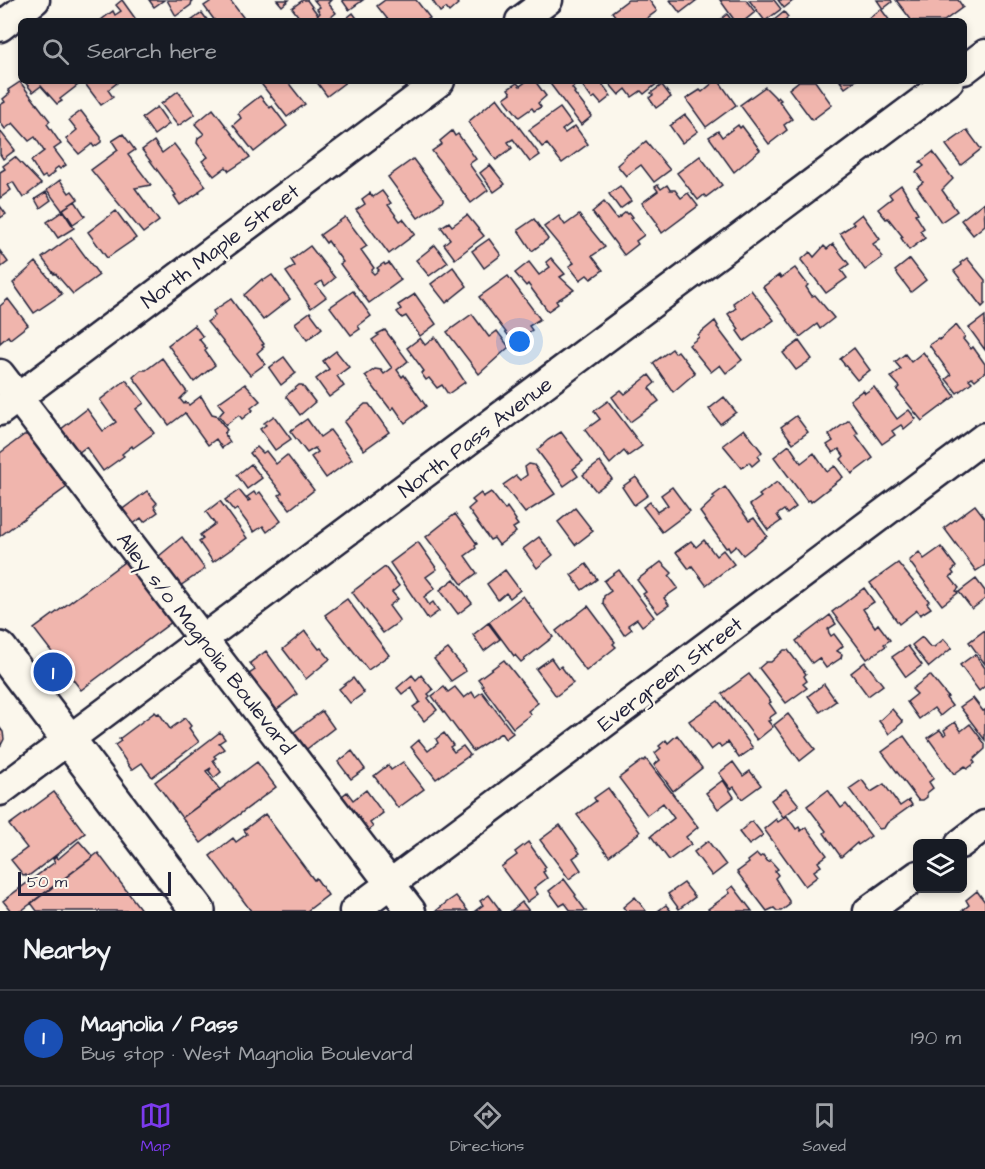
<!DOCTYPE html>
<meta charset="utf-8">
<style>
:root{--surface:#171b24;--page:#20242c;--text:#f1f3f6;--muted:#9ea1a6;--line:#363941;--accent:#7c3aed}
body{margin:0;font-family:"Architects Daughter",sans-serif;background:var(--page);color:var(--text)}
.controls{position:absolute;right:18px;bottom:18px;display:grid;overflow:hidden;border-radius:9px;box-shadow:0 3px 9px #0003}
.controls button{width:54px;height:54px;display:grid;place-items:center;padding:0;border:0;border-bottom:2px solid var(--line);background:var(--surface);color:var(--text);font:30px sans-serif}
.scale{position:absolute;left:18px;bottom:15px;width:153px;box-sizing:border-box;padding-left:6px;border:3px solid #22223b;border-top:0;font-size:16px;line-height:21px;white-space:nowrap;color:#22223b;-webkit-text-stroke:4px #fbf7ec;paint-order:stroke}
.you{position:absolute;left:520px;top:342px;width:21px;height:21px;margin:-15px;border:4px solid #fff;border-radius:50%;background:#1a73e8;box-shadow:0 0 0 9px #1a73e833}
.badge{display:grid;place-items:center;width:39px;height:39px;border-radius:50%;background:var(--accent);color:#fff;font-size:20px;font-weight:700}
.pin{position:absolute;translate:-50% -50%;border:3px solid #fff;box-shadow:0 2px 6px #0006}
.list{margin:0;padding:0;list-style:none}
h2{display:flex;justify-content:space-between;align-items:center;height:78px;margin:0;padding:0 24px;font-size:26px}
h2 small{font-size:20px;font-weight:400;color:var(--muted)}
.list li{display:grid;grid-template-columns:39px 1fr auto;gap:18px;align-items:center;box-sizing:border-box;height:96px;padding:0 24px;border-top:2px solid var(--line)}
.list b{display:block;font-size:22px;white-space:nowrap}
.list p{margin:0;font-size:20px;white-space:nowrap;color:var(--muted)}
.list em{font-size:20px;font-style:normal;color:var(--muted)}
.icon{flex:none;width:33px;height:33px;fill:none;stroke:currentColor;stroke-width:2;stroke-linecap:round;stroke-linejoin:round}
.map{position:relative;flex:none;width:985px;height:911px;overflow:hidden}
.search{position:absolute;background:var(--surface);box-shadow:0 3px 9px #0003;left:18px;right:18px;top:18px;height:66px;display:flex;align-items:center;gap:15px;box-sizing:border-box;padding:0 21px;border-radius:9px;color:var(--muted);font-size:22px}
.sheet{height:174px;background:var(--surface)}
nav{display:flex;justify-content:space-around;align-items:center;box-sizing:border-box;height:84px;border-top:2px solid var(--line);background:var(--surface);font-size:16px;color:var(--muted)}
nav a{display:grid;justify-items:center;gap:3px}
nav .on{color:var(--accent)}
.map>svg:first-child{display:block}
</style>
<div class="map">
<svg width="985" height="911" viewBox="0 0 985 911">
<rect width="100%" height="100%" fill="#fbf7ec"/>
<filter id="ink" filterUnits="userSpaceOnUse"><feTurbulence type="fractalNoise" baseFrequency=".0167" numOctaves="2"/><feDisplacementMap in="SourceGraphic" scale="12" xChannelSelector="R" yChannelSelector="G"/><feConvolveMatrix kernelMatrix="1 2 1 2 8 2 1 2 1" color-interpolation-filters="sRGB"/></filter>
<g filter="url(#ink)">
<!-- building -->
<path fill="#f0b5ad" stroke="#22223b" stroke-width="1.5" d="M122 0 137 21H102L101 20 113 11 115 15 121 11 116 5Z
M149 0H164L154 7Z
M167 0H191L192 1 191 5 176 16Z
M213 0H230L246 21H215L204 6Z
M277 0H289L282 6Z
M303 0H307L318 15 320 13 317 9 320 7 314 0H331L328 3 336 13 326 21H302L292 8Z
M342 0H363L349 10Z
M385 0H416L430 18 425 21H389L377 6Z
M432 0H455L458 4 449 12 446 8 440 12Z
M628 0H649L657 11 643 21H619L612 12Z
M670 0H697L680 13Z
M720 0H746L755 12 744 21H735Z
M749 0H774L781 9 765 21Z
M778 0H794L784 8Z
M877 0H891L892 2 883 9Z
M896 0H958L963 7 944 21H912Z
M881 9 890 21H868L867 20Z
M784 12 788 17 786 19 787 21H773Z
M202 13 208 21H191Z
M353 13 359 21H343Z
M727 14 732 21H719Z
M24 81H76L78 85 60 99 62 101 57 104 41 86 33 92Z
M83 81H115L117 83 108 90 113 97 101 105Z
M259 81H287L305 104 287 117Z
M316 81H347L327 96Z
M527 81H535L546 96 538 103 541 107 534 111 532 108 519 117 504 98 511 93 508 89 517 83 520 86Z
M548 81H578L579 83 572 88 575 92 574 93 592 116 581 125Z
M587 81H600L611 96 601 104 595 97 592 99 582 85Z
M607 81H658L659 82 644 94 641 91 632 97 626 89 619 95Z
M715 81H719L736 105 706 127 686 99 700 90 702 92Z
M799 81H815L832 105 812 120 789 89Z
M840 81H855L845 88Z
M20 82 50 121 47 124 61 144 54 149 66 165 60 169 58 167 54 170 55 172 47 178 45 176 42 178 31 161 44 151 35 137 29 141 13 123 5 129 0 122V105L5 102 3 99 10 93 8 90Z
M662 85 671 97 656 108 649 98 653 95 651 93Z
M765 87 777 99 778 97 781 100 779 101 792 119 784 125 787 130 769 144 740 105Z
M178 91 195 114 178 126 161 104Z
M260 96 270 108 272 106 287 126 254 152 233 125 241 118 238 113Z
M497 98 540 155 530 162 513 139 508 142 512 148 496 160 468 122Z
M157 107 169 124 154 135 142 118Z
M560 108 571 123 562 130 565 133 575 126 588 144 562 163 547 144 542 147 529 130Z
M213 109 250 157 229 171 226 167 214 176 202 161 208 157 197 143 198 138 204 134 195 124Z
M81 111 101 137V142L94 147 92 144 79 154 66 139 77 130 69 120Z
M685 115 698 131 682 143 670 126Z
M738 125 740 128 742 126 760 150 734 172 709 137 718 131 722 137Z
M967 130 981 149 961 165 946 145Z
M0 131 15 150 3 159 0 154Z
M452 131 455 136 458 134 476 159 469 164 488 190 471 203 432 151 442 144 440 141Z
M123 134 135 150 128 155 151 185 135 188 159 221 143 233 91 170 118 150 112 141Z
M154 141 162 153 174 144 206 186 199 191 200 192 180 205 174 196 176 195 142 150Z
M646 141 670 170 654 182 641 165 626 176 617 165 624 159 623 158 632 151 633 152Z
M933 152 953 179 942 190 957 211 941 222 917 187 923 182 916 172 924 166 920 162Z
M700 156 722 185 706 197 704 195 698 200 677 173Z
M15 157 41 184 23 198 13 182 8 185 11 190 0 198V172L5 169 3 166Z
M413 159 443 199V201L418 218 388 177Z
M490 165 505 184 494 192 480 173Z
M60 180 69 193 72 191 78 199 62 210 47 190Z
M658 185 661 189 667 185 670 190H675L681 198 688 193 698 206 662 233 657 225 658 224 642 203 658 191 655 187Z
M901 185 918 213 915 214 924 228 920 231 925 238 909 250 901 238 903 237 888 218 886 219 878 209 892 198 889 194Z
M620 186 631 201 620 209 609 194Z
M382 191 391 203 388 205 400 221 403 219 415 234 389 254 356 210 365 204 362 199 370 193 373 197Z
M46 192 51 200 40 208 35 199Z
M75 201 85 216 73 224 63 209Z
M604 202 617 219 626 212 628 214 630 213 633 217 631 218 644 235 636 241 638 244 624 255 592 212Z
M984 202 985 225 973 235 961 220Z
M0 206 6 214 0 218Z
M63 211 74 228 58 238 47 222Z
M116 211 136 238 107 258 88 232Z
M862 214 880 239 873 244 883 257 865 270 840 233 854 224 852 222Z
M467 215 484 236 455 259 444 244 450 239 441 227 449 222 452 226Z
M579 215 605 247 592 256 603 270 591 279 587 275 580 280 569 266 574 263 544 227 559 216 565 225Z
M345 217 367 246 361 250 374 268 371 271 374 274 379 270 377 268 384 263 385 265 389 263 401 280 369 303 340 264 343 262 328 241 326 243 320 235Z
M534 219 548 239 532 251 518 230Z
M71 237 99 275 73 294 55 273 54 274 42 258Z
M489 239 501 255 484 268 472 251Z
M833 244 849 264 841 270 847 278 826 293 801 260 810 252 814 257 824 246 827 249Z
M435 245 448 262 429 276 416 260Z
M310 246 335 278 325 286 322 281 316 285 326 297 311 308 286 272 295 266 291 260Z
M0 251 8 262 0 268Z
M551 258 565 274 560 277 574 290 556 301 558 304 548 311 528 284 526 286 515 273 529 262 539 275 550 267 546 262Z
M967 258 985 280V304L982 307 954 271 962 265 960 263Z
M910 259 926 280 911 292 895 271Z
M36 262 62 294 34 313 13 283Z
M453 267 467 286 446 303 431 284Z
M795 268 808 285 806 287 812 296 815 295 834 318 820 329 817 324 800 337 763 287 779 275 781 278Z
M272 275 290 299 263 320 244 295 262 279 263 281Z
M508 276 540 319 529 326 532 330 514 343 479 297Z
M751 290 774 320 744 341 737 331 739 329 728 314 736 308 733 303Z
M353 291 371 316 358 326 360 329 351 335 330 307Z
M415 294 436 324 420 336 406 316 402 318 397 312 401 309 398 305Z
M8 299 28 325 10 339 8 336 0 343V306Z
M231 299 264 344 262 345 264 347 257 353 265 364 250 375 207 322 215 316 213 311Z
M310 312 322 328 307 340 295 323Z
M472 314 489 337 497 331 509 347 479 374 447 332Z
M985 316V350L969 328Z
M715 321 718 326 717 327 742 360 726 373 720 365 711 372 689 345 699 337 698 335Z
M194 325 203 337 199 339 207 349 205 351 215 365 194 382 168 345Z
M956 325 965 337 963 339 971 349 973 347 985 364V372L975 380 972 377 969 379 972 382 957 393 946 379 951 375 929 345 938 339 939 340Z
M385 330 408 361 397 370 402 377 404 375 426 406 405 423 394 407 391 410 365 376 375 369 381 370 384 374 392 368 372 340 379 335 377 334Z
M435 337 465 382 448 394 442 385 437 388 429 378 426 380 421 373 424 371 407 348 420 338 425 345Z
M799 341 812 359 796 370 783 353Z
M854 348 870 370 857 380 840 359Z
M672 349 675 353 678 351 695 373 673 392 653 363Z
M336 351 349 367 337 376 344 386 329 397 316 379 329 369 323 361Z
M923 352 955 396 922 421 897 390 900 387 891 377 901 369 895 362 905 354 911 362Z
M284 357 296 373 281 385 269 368Z
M162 358 187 392 180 399 184 404 186 402 189 405 201 396 212 414 216 415 227 430 224 433 230 442 222 448 216 439 208 445 185 413 169 425 133 377 141 370H146Z
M649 375 655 383 649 388 659 401 630 422 612 397 621 390 625 394Z
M126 380 144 403 136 409 154 433 133 448 132 446 122 454 124 456 103 471 86 447 78 453 60 430 87 409 103 431 116 422 100 400Z
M245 384 260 401 251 408 253 410 242 419 239 415 226 425 219 416 224 410 218 403Z
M299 385H302L315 402 300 415 286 396Z
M874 387 897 419 909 410 916 419 904 429 901 425 892 431 895 435 882 444 850 400 863 390 865 393Z
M724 397 736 412 720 424 709 409Z
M608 401 642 446 628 456 624 451 610 464 585 430 600 419 594 411Z
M365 404H369L389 432 364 450 344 422Z
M274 416 291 439 275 450 260 429 266 425 264 423Z
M796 416 808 432 793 443 781 427Z
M307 419 320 437 330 430 352 459 326 478 311 457 318 452 315 448 307 453 290 431Z
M849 420 858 433 856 435 873 458 852 474 841 459 844 456 839 449 833 453 827 445 833 441 829 435Z
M744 429 762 452 758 456 760 459 752 466 749 462 742 468 723 445Z
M561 432 583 461 573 469 578 476 564 486 537 450 548 440Z
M24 435H35L71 484 0 536V453Z
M789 445 801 463 814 453 827 472 835 466 843 477 811 502 810 500 807 501 774 457Z
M257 447 263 453 266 451 276 464 287 455 314 490 290 509 279 495 282 493 250 453Z
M600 462 612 479 596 491 583 475Z
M251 464 262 478 247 489 237 475Z
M529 464 534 465 555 494 525 513 503 485 516 476 520 480 527 475 525 467Z
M636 477 648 495 634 505 622 487Z
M777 482 796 507 787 514 784 510 777 515 781 521 768 530 750 505 761 497 759 495Z
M672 487 690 511 662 532 643 507 650 502 657 512 668 505 661 495Z
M725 487 749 521 754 518 767 536 743 555 736 546 730 551 728 547 726 548 700 512 715 498 713 496Z
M239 490 248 501 250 500 247 497 254 492 256 495 260 492 281 521 267 532 263 526 254 532 237 509 234 511 225 500Z
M147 491 157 503 154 506 158 512 144 522 141 518 127 529 116 514Z
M491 492 505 510 507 507 516 520 515 521 518 525 513 528 516 532 499 545 494 538 490 540 468 509 475 503 472 500 481 493 483 497Z
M220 501 247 538 213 562 199 542 203 539 200 535 215 524 206 512Z
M975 505 985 518V565L976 571 944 528Z
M575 508 593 531 575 545 558 522Z
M455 514 477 544 475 546 476 548 465 556 477 573 462 584 426 537Z
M182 537 205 569 174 590 149 556 155 551 159 556Z
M539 537 553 555 537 568 523 549Z
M704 540 716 556 723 550 734 564 706 585 692 566 689 569 676 552 691 541 696 547Z
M418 542 437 569 426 577 435 588 424 597 429 605 433 602 439 611 428 619 390 563Z
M941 547 956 567 952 571 954 574 950 577 959 588 956 591 958 593 942 605 909 561 919 552 924 559Z
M131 557 177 618 81 690 34 629Z
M661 562 672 573 669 576 678 588 664 598 669 605 658 613 643 594 646 592 637 580Z
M898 563 929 601 927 603 931 608 920 615 917 610 899 624 870 583Z
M586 564 597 579 582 590 571 575Z
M385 567 399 586 392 592 398 599 389 606 400 621 383 633 352 592Z
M505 570 520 590 510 598 506 593 498 600 487 584Z
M619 570 654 617 642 626 637 619 628 625 632 629 624 635 603 603 604 596 611 591 604 581Z
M454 579 472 603 458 614 440 590Z
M976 579 985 591V599L972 609 959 592Z
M864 588 874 602 863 609 875 627 878 624 890 640 884 644 886 646 867 659 832 612Z
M523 596 553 637 521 662 515 655 514 656 489 622Z
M347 599 389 655 368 670 325 615Z
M588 606 615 642 613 644 616 647 586 671 556 631Z
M830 615 836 624 828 629 829 633 831 636 834 634 843 646 837 651 842 654 841 658 826 668 819 658 812 663 796 641Z
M488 623 500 639 484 651 473 635Z
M985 630V664L969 642Z
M305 631 319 649 321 648 330 659 306 679 283 649Z
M922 637 930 647H934L944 639 952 648 929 667 912 645Z
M908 646 922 665 906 677 892 657Z
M448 649 466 671 451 681 434 659Z
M784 650H788L806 674 804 676 807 681 803 684 807 688 786 703 759 668 766 662H771Z
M266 651 297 694 272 713 252 686 255 684 249 674 255 670 250 663Z
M975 654 985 668V686L979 691 960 665Z
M551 658 558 668 561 666 573 683 556 696 536 669Z
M504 660 538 703 528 711 531 714 513 728 482 686 483 685 478 679Z
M865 662 883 685 868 696 851 673Z
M53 664 60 672 57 675 50 667Z
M749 674 771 702 769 703 776 713 769 718 771 720 768 721 773 727 757 740 722 694Z
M412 675 416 680 421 675 433 690 428 694 430 696 428 698 437 710 424 721 413 707 420 702 411 687 402 694 397 688Z
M930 675 948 697 946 698 952 706 940 716 934 708 919 719 907 702 917 694 912 689Z
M353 678 364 693 350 703 339 689Z
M824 684 836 701 820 712 808 696Z
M444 687 448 692 455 687 464 698 472 692 475 697 482 692 513 733 505 739 501 733 473 751 432 696Z
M973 698 983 711 985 710V740L960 707Z
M718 701 753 748 739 758 728 742 721 747 719 744 711 750 689 721Z
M892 709 903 722 889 734 879 721Z
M322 711 334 728 299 755 286 738Z
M155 712 157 714 159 713 170 729 185 718 191 726 189 728 199 742 152 777 142 763 133 769H131L115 745 121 741 119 739Z
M788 714 815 749 800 761 774 725Z
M955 722 961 731 970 724 985 744V749L973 760 975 763 967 769 965 766 954 774 928 738 940 730 944 735 946 734 944 730Z
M0 728 3 732 4 739 0 747Z
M220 732 225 739 219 743 224 749 214 756 216 758 213 760 221 772 214 778 209 771 211 768 206 771 220 790 182 818 155 782Z
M444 733 453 745 450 747 454 752 463 746 470 755 436 779 411 747 419 740 428 751 438 743 436 739Z
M677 735 702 768 673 791 654 765 660 760 655 753 661 748 659 746 666 740 668 743Z
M904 736 934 778 929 782 933 788 927 793V797L923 800H918L882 752Z
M352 751 365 769 351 779 338 762Z
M646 759 698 827 686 837 691 844 669 860 651 836 674 818 663 803 647 815 619 778 643 760 644 761Z
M257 762 276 787 201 843 182 818Z
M403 762 424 789 398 808 374 776 388 765 391 770Z
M733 762 743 776 750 771 761 785 742 799 734 787 731 789 719 773Z
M723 780 734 797 718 809 706 793Z
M862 780 871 792 884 784 900 806 909 800 912 805 887 823 884 828 879 829 849 789Z
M608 788 640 832 609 856 577 815 596 801 594 798Z
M786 789 799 805 783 817 771 800Z
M366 790 383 813 370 823 373 827 362 835 337 800 347 792 353 800Z
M828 790 841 808 846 804 871 836 858 845 857 843 841 857 824 833 826 831 807 806Z
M54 792 85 833 27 877 26 875 24 876 11 860 27 848 9 825Z
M265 814 314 880 316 878 328 895 307 911H251L210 856 233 838 236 842 247 834 244 830Z
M787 816 796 829 799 827 801 831 806 827 827 855 818 862 821 866 814 871 818 876 805 886 764 829 776 819 778 822Z
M752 821 763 835 749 845 739 832Z
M560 825 580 853 573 858 581 870 569 879 540 840Z
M79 841 93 857 21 911H11L3 901 55 862 53 859 56 856 58 859Z
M708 841 726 865 712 876 694 852Z
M528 842 546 867 544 869 545 871 543 872 547 878 534 888 538 894 527 902 501 867 517 855 515 852Z
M98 853 142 911H37L31 903Z
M757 854 760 857 763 855 768 862 770 860 778 869 775 871 778 875 775 878 789 901V905L781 911H777L774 908 767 911 737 872 749 863 748 861Z
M564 879 576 895 575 896 586 911H571L565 903 560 906 549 891Z
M684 883 695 897 679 909 668 894Z
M733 886 752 911H709L708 909 730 893 728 890Z
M977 891 985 902V911H962L969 905 966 900Z
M489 895 501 911H475L483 905 480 901Z
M456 896 468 911H436L447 902Z
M635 897 646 911H626L623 907Z
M522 902 529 911H511Z
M666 905 671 911H658Z"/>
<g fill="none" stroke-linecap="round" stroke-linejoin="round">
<defs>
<path id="minor" d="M520 21 548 0
M0 27 35 0
M964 70 985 54
M0 374 411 911
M0 411 440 81
M0 791 949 81
M960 844 985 825
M354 911 985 437
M868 911 918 875"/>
<path id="major" d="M0 649 198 911"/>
</defs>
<!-- minor casing -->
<use href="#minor" stroke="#22223b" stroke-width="33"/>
<!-- major casing -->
<use href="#major" stroke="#22223b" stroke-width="38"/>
<!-- minor -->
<use href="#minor" stroke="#fbf7ec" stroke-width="28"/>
<!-- major -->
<use href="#major" stroke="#fbf7ec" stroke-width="33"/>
</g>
</g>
<g text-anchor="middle" stroke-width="4.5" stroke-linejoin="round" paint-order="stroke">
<!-- street labels -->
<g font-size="21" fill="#22223b" stroke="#fbf7ec">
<text transform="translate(220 246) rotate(-37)" y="7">North Maple Street</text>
<text transform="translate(475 437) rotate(-37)" y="7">North Pass Avenue</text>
<text transform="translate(206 643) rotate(52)" y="7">Alley s/o Magnolia Boulevard</text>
<text transform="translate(670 674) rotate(-37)" y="7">Evergreen Street</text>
</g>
</g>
</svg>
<div class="controls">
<button><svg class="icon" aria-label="layers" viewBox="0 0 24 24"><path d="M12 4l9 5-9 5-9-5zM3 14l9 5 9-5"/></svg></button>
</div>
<div class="scale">50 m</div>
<div class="you"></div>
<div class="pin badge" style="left:53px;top:672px;background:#1a4fb4">1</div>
<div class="search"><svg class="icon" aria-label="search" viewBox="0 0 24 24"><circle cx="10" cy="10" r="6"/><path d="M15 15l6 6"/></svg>Search here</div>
</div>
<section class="sheet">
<h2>Nearby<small></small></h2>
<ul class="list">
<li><span class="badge" style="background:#1a4fb4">1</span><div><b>Magnolia / Pass</b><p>Bus stop · West Magnolia Boulevard</p></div><em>190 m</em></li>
</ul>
</section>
<nav>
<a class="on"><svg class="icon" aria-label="map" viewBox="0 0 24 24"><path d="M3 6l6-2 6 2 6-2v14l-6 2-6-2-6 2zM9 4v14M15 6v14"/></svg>Map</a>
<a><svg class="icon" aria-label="directions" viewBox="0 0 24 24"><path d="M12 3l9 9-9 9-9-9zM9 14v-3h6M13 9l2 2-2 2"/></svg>Directions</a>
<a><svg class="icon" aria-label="saved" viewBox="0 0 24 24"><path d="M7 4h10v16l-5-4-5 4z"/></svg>Saved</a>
</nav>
